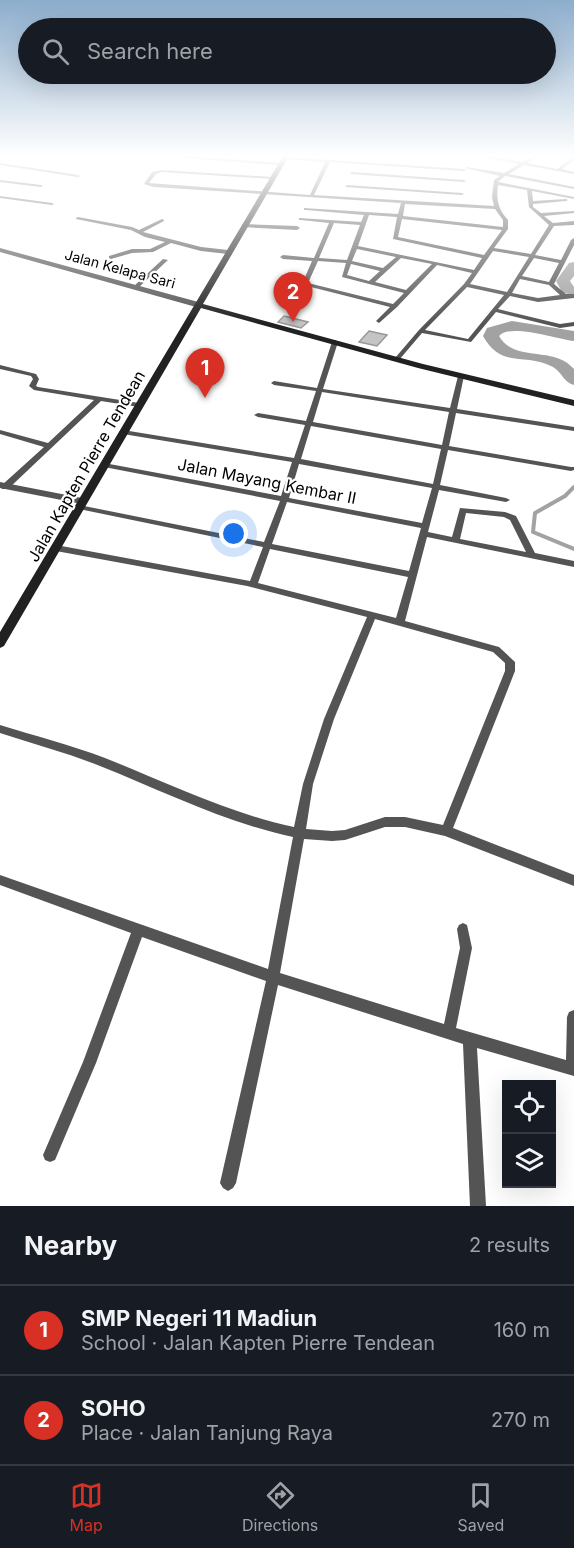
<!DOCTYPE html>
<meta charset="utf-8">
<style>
:root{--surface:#171b24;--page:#20242c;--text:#f1f3f6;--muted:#9ea1a6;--line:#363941;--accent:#d93025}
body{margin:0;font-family:Inter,sans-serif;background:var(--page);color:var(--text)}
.controls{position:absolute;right:18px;bottom:18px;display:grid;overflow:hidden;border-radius:0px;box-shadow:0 6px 24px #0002}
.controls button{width:54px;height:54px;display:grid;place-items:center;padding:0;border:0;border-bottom:2px solid var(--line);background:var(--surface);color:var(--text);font:30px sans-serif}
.you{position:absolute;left:234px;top:534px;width:21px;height:21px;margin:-15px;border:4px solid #fff;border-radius:50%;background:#1a73e8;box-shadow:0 0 0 9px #1a73e833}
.badge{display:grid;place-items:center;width:39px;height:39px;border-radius:50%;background:var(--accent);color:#fff;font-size:20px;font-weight:700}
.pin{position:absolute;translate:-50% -50px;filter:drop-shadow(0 2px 3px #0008)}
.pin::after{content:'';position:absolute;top:32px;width:21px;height:18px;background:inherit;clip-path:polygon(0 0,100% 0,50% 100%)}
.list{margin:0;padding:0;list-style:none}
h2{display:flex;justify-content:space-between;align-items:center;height:78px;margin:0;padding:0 24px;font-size:26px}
h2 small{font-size:20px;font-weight:400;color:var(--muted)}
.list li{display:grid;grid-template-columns:39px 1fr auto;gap:18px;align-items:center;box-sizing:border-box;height:90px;padding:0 24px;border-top:2px solid var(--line)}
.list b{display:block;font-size:22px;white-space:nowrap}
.list p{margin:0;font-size:20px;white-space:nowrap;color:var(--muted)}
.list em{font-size:20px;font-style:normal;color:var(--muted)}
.icon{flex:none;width:33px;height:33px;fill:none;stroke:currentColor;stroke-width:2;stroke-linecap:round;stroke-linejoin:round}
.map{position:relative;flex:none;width:574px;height:1206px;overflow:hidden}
.search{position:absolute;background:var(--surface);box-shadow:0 6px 24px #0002;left:18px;right:18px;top:18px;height:66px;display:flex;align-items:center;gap:15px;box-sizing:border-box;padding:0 21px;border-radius:33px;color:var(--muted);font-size:22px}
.sheet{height:258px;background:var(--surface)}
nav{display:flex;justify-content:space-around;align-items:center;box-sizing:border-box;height:84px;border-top:2px solid var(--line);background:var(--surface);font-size:16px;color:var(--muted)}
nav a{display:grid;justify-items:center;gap:3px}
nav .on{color:var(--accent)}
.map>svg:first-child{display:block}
</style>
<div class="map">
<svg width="574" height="1206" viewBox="0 0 574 1206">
<rect width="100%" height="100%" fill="#fff"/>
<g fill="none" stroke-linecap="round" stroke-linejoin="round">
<!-- stream -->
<path stroke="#a2a2a2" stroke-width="4" d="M574 487 565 496 535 513 533 532 574 549"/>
<!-- river -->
<path fill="#a2a2a2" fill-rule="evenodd" d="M574 262V276L570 281 574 287V296L562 292 556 281 569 263Z
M512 321 574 331V341C556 339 510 323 499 336 514 363 554 345 574 369V385C564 383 562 372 553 367 526 352 502 370 483 336L487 328Z"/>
</g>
<!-- building -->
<path fill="#c4c4c4" stroke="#989898" stroke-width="1.5" d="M284 316 308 322 301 328 278 322Z
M369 331 387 335 377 346 359 342Z"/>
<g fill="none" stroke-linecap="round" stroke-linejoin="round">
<!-- minor -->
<path fill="#545454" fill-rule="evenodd" d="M184 156 280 163 282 164 280 165 182 158Z
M485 156 523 162 534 156H538L527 163 557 169 574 157V160L562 169 574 172V174L524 165 509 174 574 187V189L505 176 498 182 574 197V199L532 191 533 201 566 199 568 200 566 201 533 204V207L541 213 574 211V213L544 216 553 223 574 221V225L554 226 535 255 561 260 571 240 574 238V245L554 284 566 294H574V298L538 302 510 296 498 309 560 324 574 322V326L560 328 496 312 471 342 422 333 399 360H395V358L419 330 464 284 472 273 437 265 397 307 379 323 376 321 390 307 303 285 302 284 312 261 283 259 280 257 283 255 314 258 329 223 301 220H299V218L361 222 364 215 306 210H304V208L398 214 401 203 154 187 144 184 152 172 161 170 272 177 274 179 161 172 156 174 149 183 310 195 325 162 282 159 284 157 464 169 466 170 464 171 330 162 314 195 494 206 492 197 494 180 500 176 465 168 467 167 504 173 519 164 487 158ZM498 185 527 190 529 207 549 225 531 254 494 248 508 229V220C498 209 496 200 498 185ZM405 204 495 209 503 220V227L403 216ZM369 215 397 217 393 239 482 258 474 270 358 246ZM402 219 502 230 484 255 398 237ZM334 223 360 225 347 260 319 258ZM357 249 396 257 383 268 352 261ZM493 251 529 257 507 292 470 284ZM401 258 432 264 406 290 375 282ZM534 258 559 263 549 282 522 276ZM318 261 346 263 342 277 404 293 393 304 308 283ZM351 264 380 271 369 281 347 275ZM520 279 549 285 560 295 538 298 512 293ZM467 287 504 295 468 339 425 330Z
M0 163 78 175 80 176 78 177 0 165Z
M352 172 464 180 466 181 464 182 350 174Z
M0 180 41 185 43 186 41 187 0 182Z
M347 185 462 193 464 194 462 195 345 187Z
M0 196 52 203 54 204 52 205 0 198Z
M78 217 132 227 139 230 162 219 164 220V221L143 232 201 247 228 250 231 252 228 254 201 251 171 243 153 252 132 253 111 259 109 258V256L132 249H150L165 242 145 237 131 230 76 219V218Z
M244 224 297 226 300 228 297 230 242 227V225Z
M163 259 168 260 138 288H134V286Z
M335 340 338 342 323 389 450 408 458 376 461 374 464 376 457 409 574 427V431L456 413 449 446 571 467H574V470L571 471 448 450 440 485 506 498 510 500 506 502 439 490 428 532 452 537 460 508 505 512 516 516 535 553 574 561V567L427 537 405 621 499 647 515 662V671L453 828 574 875V886L445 836 405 827H385L345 840 332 841 304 839 280 973 444 1024 460 948 457 929 459 925 463 923 467 925 472 948 456 1028 566 1060 567 1017 569 1012 574 1010V1076L477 1048 486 1206H470L463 1044 278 985 236 1183 233 1188 228 1191 223 1188 220 1183 266 981 142 937 96 1063 55 1160 50 1162 45 1160 43 1155 83 1062 131 933 0 885V875L268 969 293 837C226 823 163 791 100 766 68 753 33 744 0 733V725C35 736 71 745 105 758 168 783 228 813 294 827L303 784 324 719 367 617 247 586 56 551 52 548 56 545 250 581 263 547 79 509 75 507 79 505 264 542 280 501 104 467 100 465 104 463 281 496 292 462 123 434 119 432 123 430 294 458 305 425 258 417 254 415 258 413 306 421 316 391 274 385 271 383 274 381 317 388 332 342ZM322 392 449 412 442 445 313 422ZM311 426 441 449 433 484 301 459ZM299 464 432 488 422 523 289 498ZM287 502 421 528 409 571 272 544ZM466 513 504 517 510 520 526 552 460 539ZM270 549 408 577 396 618 258 583ZM375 619 493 652 505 663V671L443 825 405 817H385L345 830 332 831 306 829 313 784 334 719Z
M0 365 36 374 39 379 36 386 38 387 139 403 142 405 139 407 101 401 8 489H2L1 487 2 485 44 447 0 434V430L48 443 94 400 34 390 29 386 33 379 31 376 0 369Z"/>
<!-- tertiary -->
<path fill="#545454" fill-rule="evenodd" d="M0 248 202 303 203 305 196 307 0 252Z
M0 482 82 498 87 501 82 504 0 488Z"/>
<!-- secondary -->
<path fill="#212121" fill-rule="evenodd" d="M283 156H289L203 304 423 364 574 400V406L418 368 201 308 4 646 0 648V632Z"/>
</g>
<!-- sky -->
<linearGradient id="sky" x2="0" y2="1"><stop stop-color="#8cadcc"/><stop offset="0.48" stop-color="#fff"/><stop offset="1" stop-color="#fff" stop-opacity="0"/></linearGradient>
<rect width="574" height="324" fill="url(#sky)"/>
<g text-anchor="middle" stroke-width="4.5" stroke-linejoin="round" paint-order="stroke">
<!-- far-street labels -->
<g font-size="14" fill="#000" stroke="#fff">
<text transform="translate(120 269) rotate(15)" y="5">Jalan Kelapa Sari</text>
</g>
<!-- street labels -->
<g font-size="16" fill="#000" stroke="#fff">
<text transform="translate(86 466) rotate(-60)" y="6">Jalan Kapten Pierre Tendean</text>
<text transform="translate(267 481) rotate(11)" y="6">Jalan Mayang Kembar II</text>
</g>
</g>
</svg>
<div class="controls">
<button><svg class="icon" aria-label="locate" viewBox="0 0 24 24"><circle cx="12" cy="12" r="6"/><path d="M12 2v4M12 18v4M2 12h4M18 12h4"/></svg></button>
<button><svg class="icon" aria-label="layers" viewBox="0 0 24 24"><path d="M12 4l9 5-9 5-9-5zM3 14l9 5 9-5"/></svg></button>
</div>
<div class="you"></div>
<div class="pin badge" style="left:205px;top:398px">1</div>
<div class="pin badge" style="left:293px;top:322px">2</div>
<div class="search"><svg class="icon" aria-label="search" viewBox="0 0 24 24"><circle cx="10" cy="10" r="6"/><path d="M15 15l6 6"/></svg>Search here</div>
</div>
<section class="sheet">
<h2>Nearby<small>2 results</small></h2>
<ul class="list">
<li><span class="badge">1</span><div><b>SMP Negeri 11 Madiun</b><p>School · Jalan Kapten Pierre Tendean</p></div><em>160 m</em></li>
<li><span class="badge">2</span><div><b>SOHO</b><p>Place · Jalan Tanjung Raya</p></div><em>270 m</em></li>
</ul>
</section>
<nav>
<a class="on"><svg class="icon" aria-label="map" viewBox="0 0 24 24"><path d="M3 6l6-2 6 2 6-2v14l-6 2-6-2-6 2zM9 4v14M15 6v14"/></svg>Map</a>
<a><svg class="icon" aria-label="directions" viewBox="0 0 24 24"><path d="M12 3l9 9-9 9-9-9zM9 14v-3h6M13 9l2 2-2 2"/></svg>Directions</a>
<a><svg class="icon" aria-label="saved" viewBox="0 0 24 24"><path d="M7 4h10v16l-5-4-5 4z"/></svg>Saved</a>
</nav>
